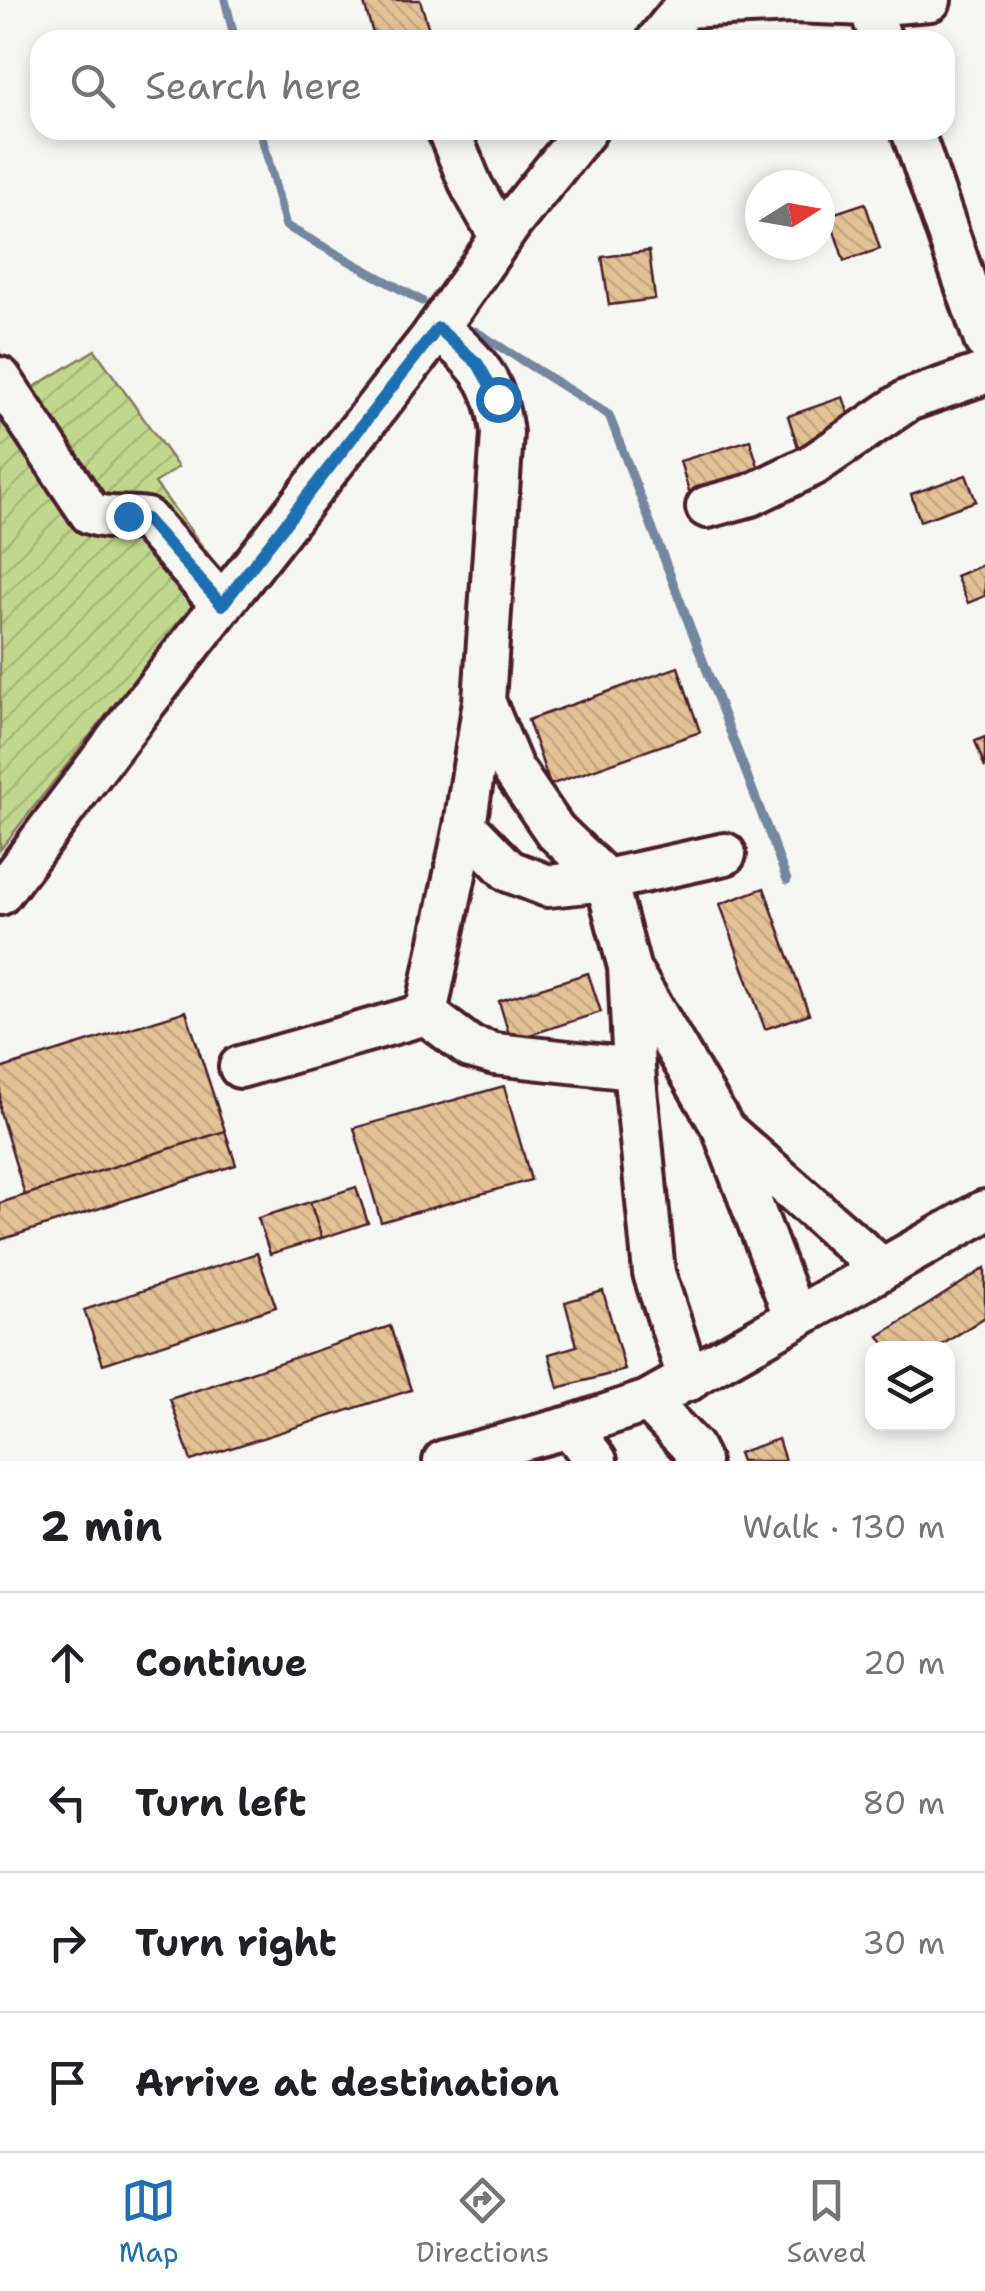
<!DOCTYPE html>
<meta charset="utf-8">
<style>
:root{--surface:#fff;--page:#f6f6f6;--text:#202124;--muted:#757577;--line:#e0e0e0;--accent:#1f6fb2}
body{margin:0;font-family:"Shantell Sans",sans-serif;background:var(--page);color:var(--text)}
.controls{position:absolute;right:30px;bottom:30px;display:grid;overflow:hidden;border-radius:20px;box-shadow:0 5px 15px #0003}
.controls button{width:90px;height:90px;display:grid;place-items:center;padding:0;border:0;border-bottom:2px solid var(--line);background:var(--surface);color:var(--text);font:50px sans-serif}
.compass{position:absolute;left:745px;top:170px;width:90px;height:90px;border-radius:50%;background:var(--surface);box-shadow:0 5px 15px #0003;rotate:79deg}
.stop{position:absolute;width:30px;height:30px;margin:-22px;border:8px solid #1f6fb2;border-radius:50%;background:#fff}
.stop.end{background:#1f6fb2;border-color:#fff;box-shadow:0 2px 10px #0008}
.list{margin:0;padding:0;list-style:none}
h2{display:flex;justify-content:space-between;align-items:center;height:130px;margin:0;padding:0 40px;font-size:42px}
h2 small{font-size:32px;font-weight:400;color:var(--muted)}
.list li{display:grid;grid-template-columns:65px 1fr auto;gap:30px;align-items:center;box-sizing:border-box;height:140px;padding:0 40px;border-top:2px solid var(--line)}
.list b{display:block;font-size:38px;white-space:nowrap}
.list em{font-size:32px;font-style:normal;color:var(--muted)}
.icon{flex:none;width:55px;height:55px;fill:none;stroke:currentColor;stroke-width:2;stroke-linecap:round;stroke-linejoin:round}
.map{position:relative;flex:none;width:985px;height:1461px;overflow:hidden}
.search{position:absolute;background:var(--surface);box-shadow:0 5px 15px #0003;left:30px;right:30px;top:30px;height:110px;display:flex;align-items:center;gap:25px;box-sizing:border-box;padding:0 35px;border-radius:30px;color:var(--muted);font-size:38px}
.sheet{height:690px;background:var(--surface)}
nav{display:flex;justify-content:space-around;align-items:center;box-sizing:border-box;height:140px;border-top:2px solid var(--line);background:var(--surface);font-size:28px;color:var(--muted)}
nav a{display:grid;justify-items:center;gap:5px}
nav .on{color:var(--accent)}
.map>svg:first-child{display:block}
</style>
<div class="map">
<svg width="985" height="1461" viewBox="0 0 985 1461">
<defs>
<pattern id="garden-furrows" width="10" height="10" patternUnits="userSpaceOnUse" patternTransform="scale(2.5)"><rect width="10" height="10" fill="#c1d78d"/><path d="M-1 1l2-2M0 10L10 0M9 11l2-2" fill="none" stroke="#a7b87a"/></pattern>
<pattern id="building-back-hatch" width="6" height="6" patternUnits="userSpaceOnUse" patternTransform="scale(2.5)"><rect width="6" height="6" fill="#e2c295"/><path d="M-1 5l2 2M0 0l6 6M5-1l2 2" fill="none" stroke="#c3a681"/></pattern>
</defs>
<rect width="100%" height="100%" fill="#f6f6f2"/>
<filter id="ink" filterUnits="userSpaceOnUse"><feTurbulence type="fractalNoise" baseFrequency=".01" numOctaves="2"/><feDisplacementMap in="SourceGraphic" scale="20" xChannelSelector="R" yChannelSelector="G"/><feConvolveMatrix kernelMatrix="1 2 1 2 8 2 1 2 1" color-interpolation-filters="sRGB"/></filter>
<g filter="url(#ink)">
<!-- garden -->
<path fill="url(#garden-furrows)" stroke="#867b5c" stroke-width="2.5" d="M95 350 178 467 155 483 220 570 0 850V353L26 392Z"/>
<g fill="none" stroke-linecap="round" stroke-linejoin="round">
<!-- stream -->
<path stroke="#7387a0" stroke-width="9" d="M225 0 235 40
M260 130 286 226 422 301
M475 331 609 415 787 880"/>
</g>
<!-- building -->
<path fill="url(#building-back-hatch)" stroke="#4a1f2b" stroke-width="2.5" d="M363 0H420L430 33 406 40H375Z
M865 203 880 249 844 261 829 215Z
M649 251 655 299 609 305 602 257Z
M843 397 853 427 798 447 788 416Z
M750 440 761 476 691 498 680 461Z
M966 475 976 501 920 521 911 494Z
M985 564V596L968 603 956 576Z
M678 667 700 732 550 785 528 720Z
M985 737V768L975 741Z
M764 888 809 1014 765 1029 720 904Z
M588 973 601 1012 511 1041 499 1001Z
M186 1011 225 1131 25 1195 0 1112V1069Z
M504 1086 531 1180 381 1222 354 1128Z
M225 1131 236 1165 0 1240V1203Z
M356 1187 368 1223 322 1238 310 1202Z
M310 1202 322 1238 270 1254 258 1218Z
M257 1253 276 1307 103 1364 84 1310Z
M985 1268V1317L937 1348H887L879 1336Z
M603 1291 625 1370 558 1388 549 1354 577 1346 565 1302Z
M390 1326 411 1390 191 1461 170 1399Z
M778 1439 785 1461H741L738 1453Z"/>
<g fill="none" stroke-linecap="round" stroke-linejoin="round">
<defs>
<path id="minor" d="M869 5 881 40
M684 7 792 2 869 5 930 0
M658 40 690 0
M448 130 472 187 501 238
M912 130 985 340
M0 378 90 513C109 520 126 516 146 519L222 605
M707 507 751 495 813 465 908 400 985 373
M484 701 512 768 555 831 606 880 725 854
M465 826 509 871 548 886 606 880 629 967 634 1069 654 1273 689 1380
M0 894 137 713 431 338 511 223 586 130
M633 975 724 1130 881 1268
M426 1014 465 826 484 701 502 433C495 378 478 364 438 328
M426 1014 470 1047 495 1054 634 1069
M240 1067 426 1014
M725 1134 795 1318
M648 1401 692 1447 699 1461
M570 1427 596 1461
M444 1461 570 1427 648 1401 985 1211"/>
</defs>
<!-- minor casing -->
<use href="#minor" stroke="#4a1f2b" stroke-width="48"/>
<!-- minor -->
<use href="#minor" stroke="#f6f6f2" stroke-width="40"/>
</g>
</g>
<g fill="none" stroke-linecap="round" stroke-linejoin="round" filter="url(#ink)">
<!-- route -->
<path stroke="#1f6fb2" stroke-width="12" d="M128 516 146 519 222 605 438 328 478 364 498 399"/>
</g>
</svg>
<div class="controls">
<button><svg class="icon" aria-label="layers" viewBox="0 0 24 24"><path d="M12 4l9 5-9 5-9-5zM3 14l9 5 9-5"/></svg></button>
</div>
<svg class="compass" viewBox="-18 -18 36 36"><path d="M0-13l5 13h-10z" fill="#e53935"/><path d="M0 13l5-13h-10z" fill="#757577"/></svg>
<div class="stop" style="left:498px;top:399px"></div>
<div class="stop end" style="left:128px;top:516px"></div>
<div class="search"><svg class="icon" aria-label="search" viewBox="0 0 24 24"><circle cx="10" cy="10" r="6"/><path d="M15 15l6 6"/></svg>Search here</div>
</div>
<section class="sheet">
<h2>2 min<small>Walk · 130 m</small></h2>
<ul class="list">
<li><svg class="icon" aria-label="ahead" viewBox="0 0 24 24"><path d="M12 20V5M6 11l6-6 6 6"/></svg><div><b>Continue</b></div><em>20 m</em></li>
<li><svg class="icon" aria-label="left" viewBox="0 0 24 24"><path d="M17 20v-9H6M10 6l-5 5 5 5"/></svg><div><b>Turn left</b></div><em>80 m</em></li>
<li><svg class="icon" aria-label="right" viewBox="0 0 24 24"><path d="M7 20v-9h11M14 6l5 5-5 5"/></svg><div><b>Turn right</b></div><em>30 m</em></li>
<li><svg class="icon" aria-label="arrive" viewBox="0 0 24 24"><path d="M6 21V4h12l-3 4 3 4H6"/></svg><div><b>Arrive at destination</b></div></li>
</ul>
</section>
<nav>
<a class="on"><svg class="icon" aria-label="map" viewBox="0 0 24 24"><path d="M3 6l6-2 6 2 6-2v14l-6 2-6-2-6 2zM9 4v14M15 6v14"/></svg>Map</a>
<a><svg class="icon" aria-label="directions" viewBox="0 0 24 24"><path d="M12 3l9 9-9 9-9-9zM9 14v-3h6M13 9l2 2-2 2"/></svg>Directions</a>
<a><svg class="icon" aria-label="saved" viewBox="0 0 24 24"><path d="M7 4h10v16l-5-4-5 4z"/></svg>Saved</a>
</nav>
